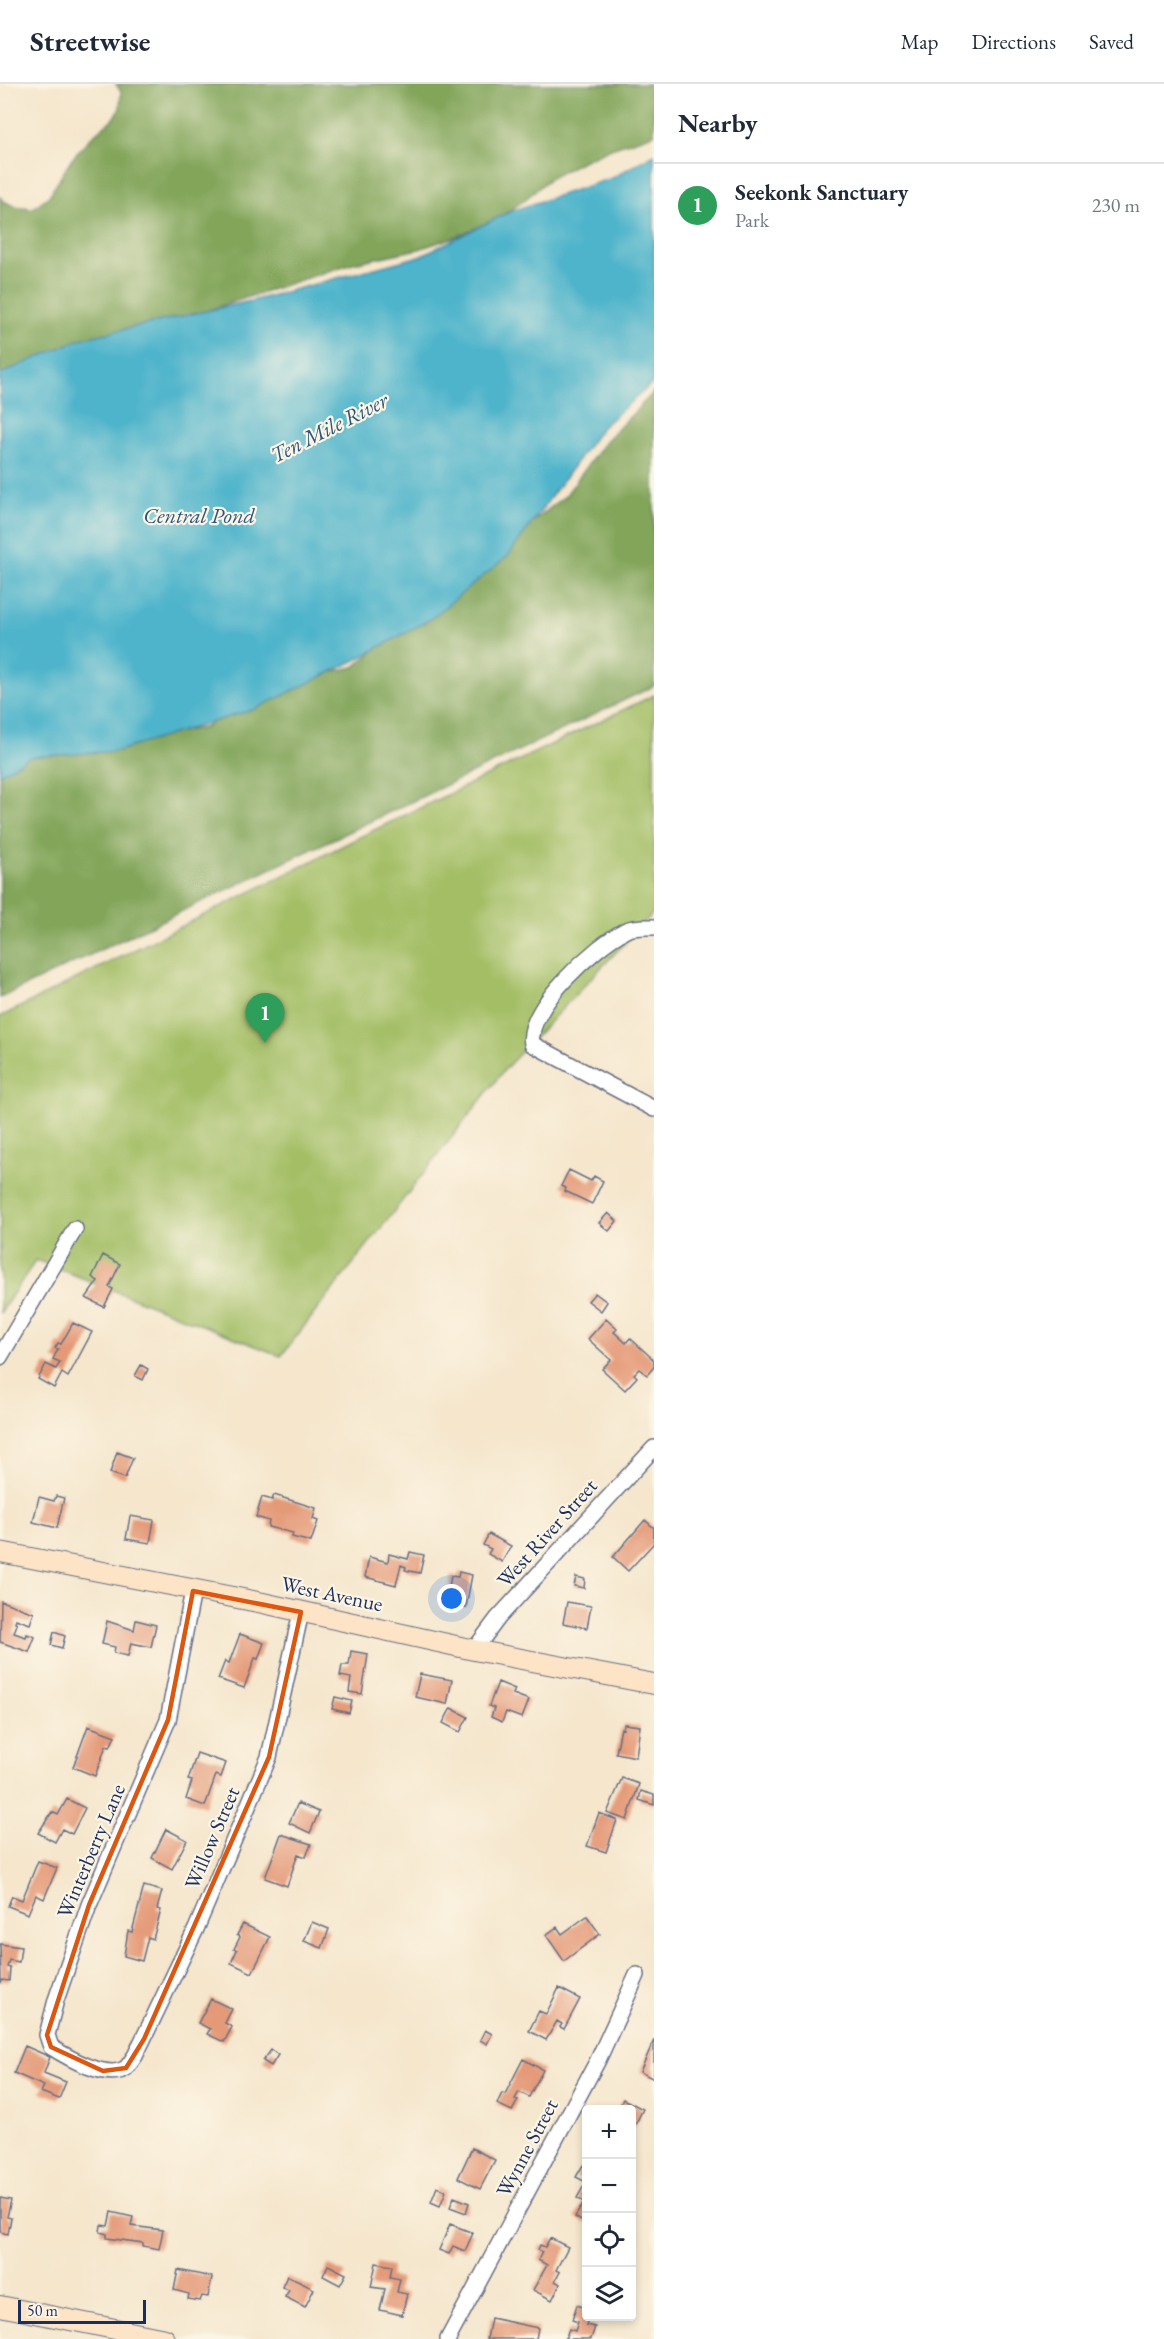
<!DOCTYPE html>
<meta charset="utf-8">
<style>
:root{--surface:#fff;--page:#f6f6f7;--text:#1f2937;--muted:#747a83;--line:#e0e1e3;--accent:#1f6fb2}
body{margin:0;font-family:"EB Garamond",serif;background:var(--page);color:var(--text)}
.controls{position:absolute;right:18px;bottom:18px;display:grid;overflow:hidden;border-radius:6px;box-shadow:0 3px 9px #0003}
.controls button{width:54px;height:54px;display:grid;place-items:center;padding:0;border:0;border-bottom:2px solid var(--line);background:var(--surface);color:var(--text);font:30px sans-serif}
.scale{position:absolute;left:18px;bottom:15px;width:128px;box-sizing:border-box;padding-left:6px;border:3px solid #1b2f5e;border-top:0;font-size:16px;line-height:21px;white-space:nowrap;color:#1b2f5e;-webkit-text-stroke:4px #fcf5e5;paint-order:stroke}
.you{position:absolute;left:452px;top:1515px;width:21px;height:21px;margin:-15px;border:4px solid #fff;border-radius:50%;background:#1a73e8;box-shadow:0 0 0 9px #1a73e833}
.badge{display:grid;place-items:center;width:39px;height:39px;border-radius:50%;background:var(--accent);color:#fff;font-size:20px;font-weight:700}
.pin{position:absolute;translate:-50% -50px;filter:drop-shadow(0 2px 3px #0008)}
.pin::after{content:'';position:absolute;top:32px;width:21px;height:18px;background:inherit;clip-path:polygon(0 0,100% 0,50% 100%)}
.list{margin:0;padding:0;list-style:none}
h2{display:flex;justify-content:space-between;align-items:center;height:78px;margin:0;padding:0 24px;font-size:26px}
h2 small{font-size:20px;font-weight:400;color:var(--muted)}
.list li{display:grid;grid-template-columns:39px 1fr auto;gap:18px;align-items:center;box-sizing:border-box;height:84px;padding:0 24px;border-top:2px solid var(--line)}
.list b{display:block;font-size:22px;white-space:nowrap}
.list p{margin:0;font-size:20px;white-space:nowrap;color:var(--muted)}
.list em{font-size:20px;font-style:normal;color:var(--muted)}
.icon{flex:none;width:33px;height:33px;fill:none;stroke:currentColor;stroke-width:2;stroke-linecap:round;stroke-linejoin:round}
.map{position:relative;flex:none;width:654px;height:2255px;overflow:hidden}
header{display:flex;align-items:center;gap:36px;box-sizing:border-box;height:84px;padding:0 30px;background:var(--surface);border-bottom:2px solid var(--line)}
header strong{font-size:28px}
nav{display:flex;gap:33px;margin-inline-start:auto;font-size:21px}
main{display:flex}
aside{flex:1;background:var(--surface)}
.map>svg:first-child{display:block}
</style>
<header>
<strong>Streetwise</strong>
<nav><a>Map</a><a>Directions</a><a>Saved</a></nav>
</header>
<main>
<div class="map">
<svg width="654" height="2255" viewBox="0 0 654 2255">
<rect width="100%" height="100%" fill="#fcf5e5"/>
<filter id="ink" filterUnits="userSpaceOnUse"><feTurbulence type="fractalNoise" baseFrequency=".0167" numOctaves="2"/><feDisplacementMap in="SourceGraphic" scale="12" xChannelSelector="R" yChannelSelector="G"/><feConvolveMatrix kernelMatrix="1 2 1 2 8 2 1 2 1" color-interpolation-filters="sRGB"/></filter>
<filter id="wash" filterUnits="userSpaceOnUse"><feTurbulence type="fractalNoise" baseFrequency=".008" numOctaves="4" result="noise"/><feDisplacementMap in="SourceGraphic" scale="24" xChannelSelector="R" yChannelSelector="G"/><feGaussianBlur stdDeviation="1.35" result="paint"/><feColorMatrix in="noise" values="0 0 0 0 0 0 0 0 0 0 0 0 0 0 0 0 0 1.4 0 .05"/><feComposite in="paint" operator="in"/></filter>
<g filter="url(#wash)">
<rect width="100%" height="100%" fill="#f5e6cc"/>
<!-- green -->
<path fill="#a3be65" stroke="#5f7662" stroke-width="1.5" d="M654 611V828L505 985 281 1272 36 1176 0 1229V933L366 750Z"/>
<!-- forest -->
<path fill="#82a55a" stroke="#4e6a5c" stroke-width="1.5" d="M116 0H654V50L611 64 576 80 549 95 522 118 494 137 454 153 419 165 353 179 218 223 163 243 0 315V113C8 123 21 123 33 124L49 112 72 75 91 53 115 33 120 24 121 8Z
M654 308V602L0 914V684L37 667 204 644 229 626 323 590 354 583 566 411 604 359Z"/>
<!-- water -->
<path fill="#4db4cb" stroke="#347294" stroke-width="1.5" d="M654 70V298L601 344 508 472 429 536 356 576 255 625 118 667 30 673 0 690V290L80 255 255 216 420 172 511 127 612 94Z"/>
<g id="blocks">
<!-- building -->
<path fill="#e49977" d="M569 1086 591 1097 594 1092 603 1097 592 1120 565 1107 566 1104 561 1102Z
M608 1129 617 1137 609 1147 599 1139Z
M103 1171 120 1180 109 1203 113 1205 104 1223 86 1214 98 1197 92 1193Z
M595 1209 607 1218 601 1227 588 1217Z
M606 1235 617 1245 614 1248 626 1259 630 1254 654 1276V1283L647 1291 639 1285 634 1290 637 1293 625 1306 602 1285 611 1276 588 1255Z
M73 1239 92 1248 68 1293 62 1289 54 1304 38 1295 46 1280 56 1285 60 1278 53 1275 58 1265 55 1264 58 1259 61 1260Z
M141 1281 148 1285 143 1296 135 1292Z
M117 1368 133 1374 125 1394 110 1389Z
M274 1411 316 1424 313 1435 318 1437 311 1458 292 1453 293 1449 268 1443 269 1437 256 1433 262 1413 272 1416Z
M56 1412 64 1414 57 1444 33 1438 39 1413 54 1417Z
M130 1432 154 1436 150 1459 126 1455Z
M645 1436 654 1444V1459L628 1487 613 1473Z
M489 1450 511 1462 502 1478 488 1470 491 1465 483 1461Z
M410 1468 424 1471 420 1489 405 1486 406 1483 401 1481 396 1501 365 1493 369 1473 388 1478 389 1470 408 1475Z
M459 1488 472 1491 466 1523 446 1519 451 1492 458 1493Z
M576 1493 585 1495 584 1504 574 1502Z
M1 1517 34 1529 30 1540 16 1535 15 1539 17 1540 14 1549 26 1553 27 1550 35 1553 29 1568 0 1558Z
M567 1518 591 1522 587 1544 563 1539Z
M136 1536 156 1541 151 1563 131 1559 128 1572 114 1569 115 1563 102 1560 107 1537 134 1546Z
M54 1548 65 1552 62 1564 51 1561Z
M240 1550 264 1559 258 1575 255 1574 244 1604 218 1595 225 1577 229 1579Z
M351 1567 368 1570 362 1610 349 1608 351 1594 340 1592 342 1581H349Z
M420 1590 452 1596 447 1620 415 1613Z
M498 1598 515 1605 513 1610 529 1616 522 1634 506 1628 502 1638 491 1633 494 1624 489 1622Z
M335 1613 352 1617 349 1629 332 1625Z
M451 1624 468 1633 460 1648 443 1639Z
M624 1640 640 1642 636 1673 616 1669 621 1644 623 1645Z
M88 1642 115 1652 110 1663 106 1662 95 1692 73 1683Z
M197 1669 226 1679 221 1693 216 1691 205 1722 186 1715 192 1697 188 1696Z
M622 1694 639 1700 627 1736 607 1729Z
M641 1707 654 1711V1721L639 1716Z
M67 1715 85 1724 72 1750 62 1745 55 1758 38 1749 52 1728 58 1731Z
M298 1719 319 1728 310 1749 289 1739Z
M599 1729 617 1736 606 1768 587 1762Z
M166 1745 187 1756 172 1785 152 1774Z
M281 1750 311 1760 306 1773 298 1770 287 1802 265 1794Z
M38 1777 57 1784 44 1815 36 1811 28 1830 8 1822 12 1812 22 1816Z
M144 1802 162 1807 157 1825 161 1826 153 1855 148 1853 142 1877 124 1872 128 1847 132 1848Z
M587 1832 600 1850 564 1877 546 1851 557 1843 562 1850Z
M312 1838 329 1845 322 1864 304 1857Z
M243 1840 270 1853 252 1889 231 1879 237 1866 234 1865 240 1853 237 1851Z
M0 1860 21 1863 19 1878 9 1876 7 1883 10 1884 9 1897 2 1896 1 1900Z
M559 1904 580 1915 564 1945 560 1943 562 1940 557 1937 546 1956 529 1947 539 1927 546 1930Z
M211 1915 232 1925 225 1939 232 1943 224 1958 207 1950 210 1945 198 1939Z
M485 1946 492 1950 487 1960 480 1956Z
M654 1956V1995L640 1988Z
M25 1962 50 1973 44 1989 66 1998 59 2015 41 2008 44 2002 14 1989Z
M271 1966 278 1971 271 1982 263 1977Z
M523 1975 543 1986 529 2013 519 2008 515 2015 518 2016 512 2027 497 2020 502 2009 505 2010Z
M623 2015 643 2025 632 2047V2026H618Z
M472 2064 495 2076 480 2105 458 2094Z
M583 2081 586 2083V2140L575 2133 584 2118 577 2114 586 2098 576 2093Z
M437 2103 446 2107 440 2122 431 2118Z
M454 2113 469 2119 466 2129 450 2123Z
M0 2114 11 2116 7 2133 11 2134 8 2150 0 2148Z
M111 2128 133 2133 131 2142 163 2146 159 2165 143 2162V2159L107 2154V2150L100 2148 101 2141 108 2142Z
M450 2140 473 2149 465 2167 453 2162 449 2170 439 2166Z
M550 2154 568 2163 556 2186 560 2188 555 2197 560 2200 552 2216 533 2206 547 2181 538 2176 542 2168 538 2166 540 2161 545 2163Z
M376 2179 392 2182 390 2193 400 2195 397 2208 407 2210 402 2231 380 2226 385 2205 371 2203Z
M328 2181 346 2190 340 2201 323 2192Z
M178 2186 212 2193 208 2213 202 2212 200 2217 188 2215 189 2210 174 2206Z
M287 2192 314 2205 305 2223 285 2213 289 2206 282 2203Z
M577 2221 586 2224V2232H589L586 2241 595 2243 591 2255H565L569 2245 575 2247 578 2238 572 2236Z
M491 2234 538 2244 536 2255H487Z"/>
</g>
</g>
<g filter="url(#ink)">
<use href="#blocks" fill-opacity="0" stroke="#676f84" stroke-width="1.5"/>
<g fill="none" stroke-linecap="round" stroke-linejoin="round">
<defs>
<path id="street" d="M654 843C645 843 635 842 626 846 596 861 525 925 532 960L654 1025
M0 1273 75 1145
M193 1507 168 1636 89 1821 56 1916 47 1951 51 1963C67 1973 108 1997 126 1984 129 1981 132 1976 135 1972L196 1845 269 1673 301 1528
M474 1566 498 1534 654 1364
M448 2255 598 1976 637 1891"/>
<path id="secondary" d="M0 1468 263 1519 474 1566 654 1600
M0 2222 165 2255"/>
</defs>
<!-- street casing -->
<use href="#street" stroke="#676f84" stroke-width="18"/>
<!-- secondary casing -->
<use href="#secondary" stroke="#676f84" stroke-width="22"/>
<!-- street -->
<use href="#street" stroke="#fff" stroke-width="15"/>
<!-- secondary -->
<use href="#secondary" stroke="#fee4c6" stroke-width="20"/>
</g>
</g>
<!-- marked area -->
<path fill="none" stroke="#de5710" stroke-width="4.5" stroke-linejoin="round" d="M193 1507 301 1528 269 1673 144 1955 126 1984 103 1987 51 1963 47 1951 89 1821 168 1636Z"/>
<g text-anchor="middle" stroke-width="4.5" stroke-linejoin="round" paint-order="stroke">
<!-- street labels -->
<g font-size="21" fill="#1b2f5e" stroke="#fcf5e5">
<text transform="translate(547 1449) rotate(-48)" y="7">West River Street</text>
<text transform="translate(332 1510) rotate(12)" y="7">West Avenue</text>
<text transform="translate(212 1754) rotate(-67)" y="7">Willow Street</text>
<text transform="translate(91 1767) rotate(-67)" y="7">Winterberry Lane</text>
<text transform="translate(527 2064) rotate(-62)" y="7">Wynne Street</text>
</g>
<!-- water labels -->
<g font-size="22" font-style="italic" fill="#2a577f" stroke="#fcf5e5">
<text transform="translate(329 343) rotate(-27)" y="8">Ten Mile River</text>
<text x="199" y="439">Central Pond</text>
</g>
</g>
</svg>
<div class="controls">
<button>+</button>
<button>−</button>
<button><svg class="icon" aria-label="locate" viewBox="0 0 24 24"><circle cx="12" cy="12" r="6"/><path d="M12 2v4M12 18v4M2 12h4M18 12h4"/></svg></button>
<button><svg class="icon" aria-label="layers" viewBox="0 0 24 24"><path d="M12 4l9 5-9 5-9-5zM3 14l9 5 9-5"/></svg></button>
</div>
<div class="scale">50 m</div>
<div class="you"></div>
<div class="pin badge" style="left:265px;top:959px;background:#2e9e5b">1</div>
</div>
<aside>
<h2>Nearby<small></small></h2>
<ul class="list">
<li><span class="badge" style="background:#2e9e5b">1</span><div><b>Seekonk Sanctuary</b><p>Park</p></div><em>230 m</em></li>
</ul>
</aside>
</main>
